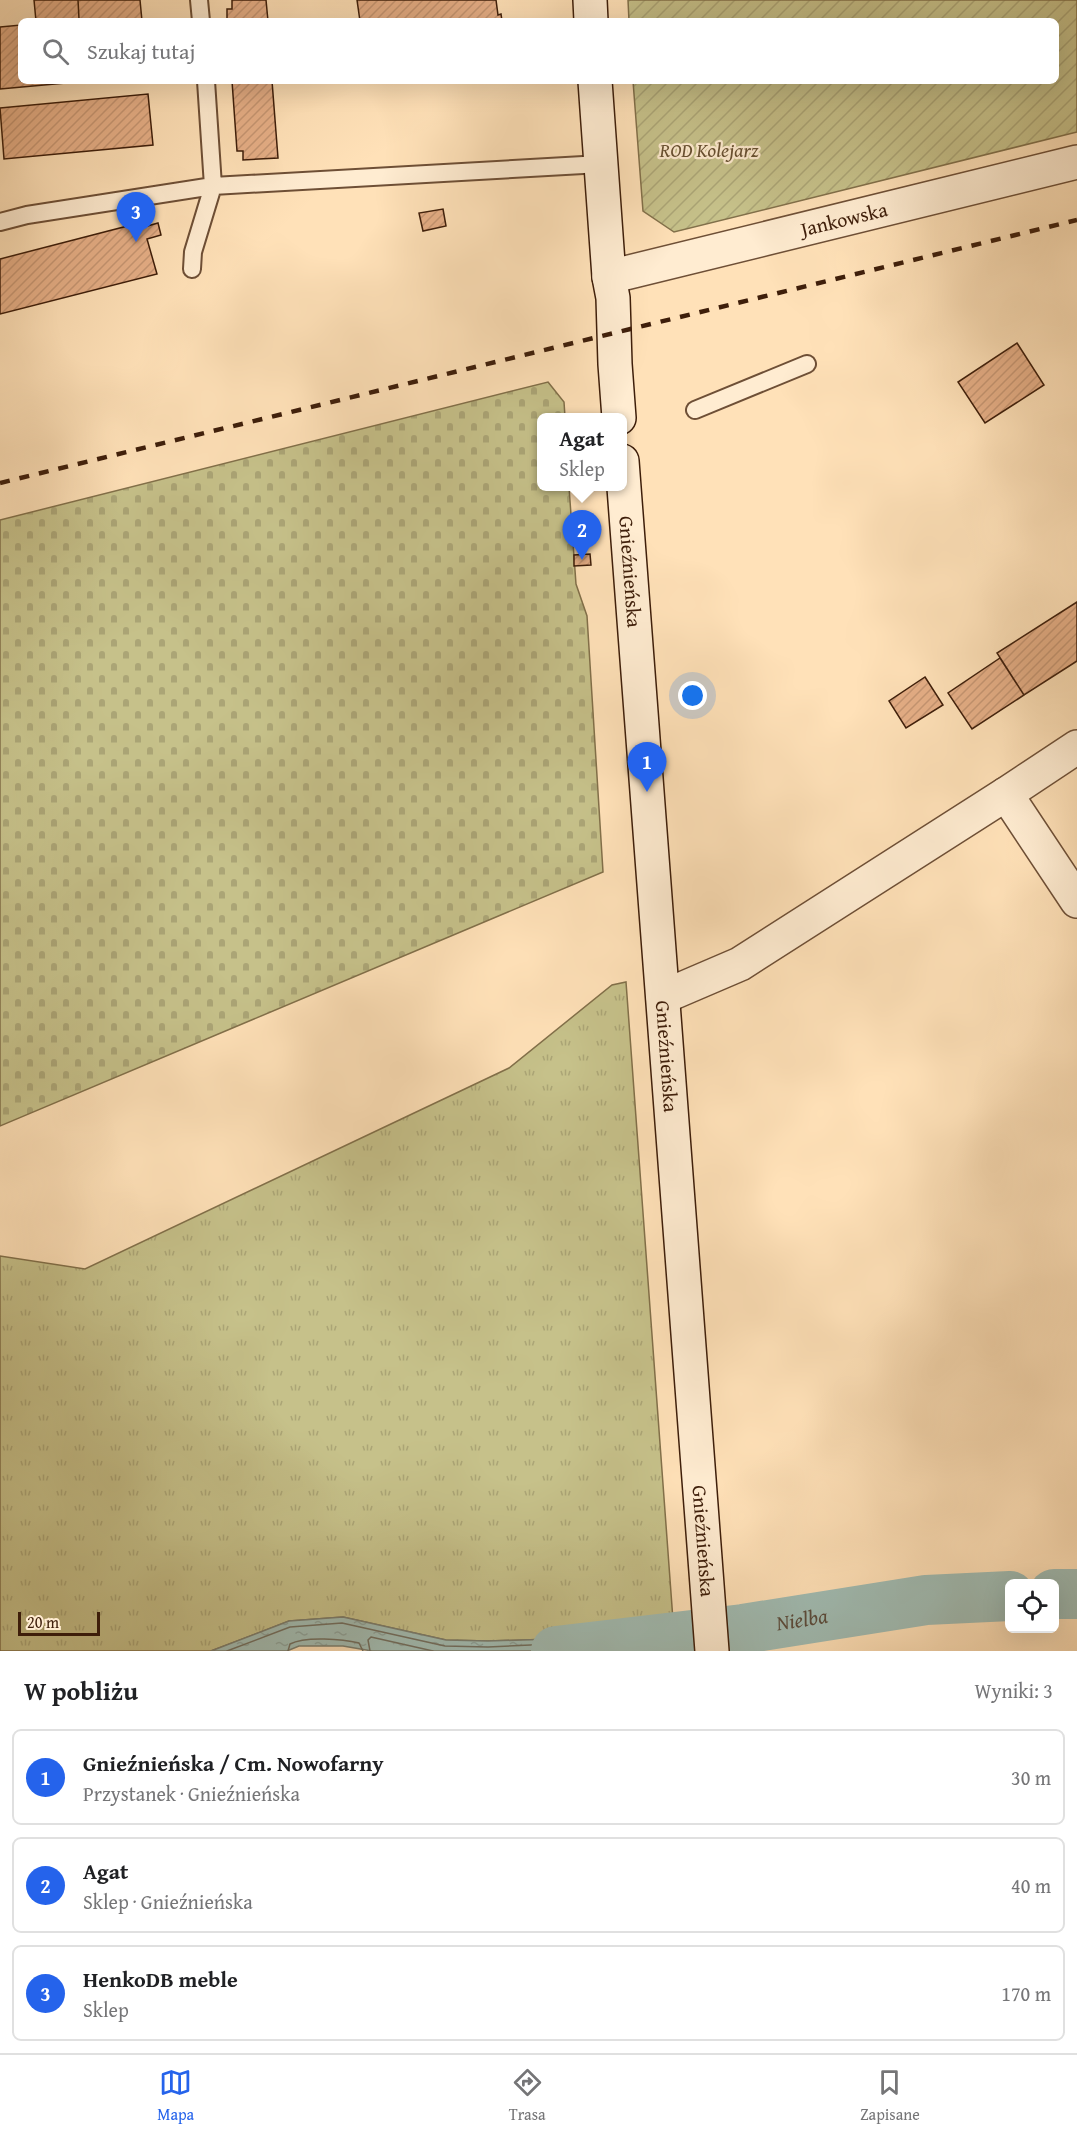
<!DOCTYPE html>
<html lang="pl">
<meta charset="utf-8">
<style>
:root{--surface:#fff;--page:#f2f2f2;--text:#202124;--muted:#757577;--line:#e0e0e0;--accent:#2563eb}
body{margin:0;font-family:"Gentium Book Plus",serif;background:var(--page);color:var(--text)}
.controls{position:absolute;right:18px;bottom:18px;display:grid;overflow:hidden;border-radius:9px;box-shadow:0 6px 24px #0002}
.controls button{width:54px;height:54px;display:grid;place-items:center;padding:0;border:0;border-bottom:2px solid var(--line);background:var(--surface);color:var(--text);font:30px sans-serif}
.scale{position:absolute;left:18px;bottom:15px;width:82px;box-sizing:border-box;padding-left:6px;border:3px solid #3e1e0a;border-top:0;font-size:16px;line-height:21px;white-space:nowrap;color:#3e1e0a;-webkit-text-stroke:4px #ffecd1;paint-order:stroke}
.you{position:absolute;left:693px;top:696px;width:21px;height:21px;margin:-15px;border:4px solid #fff;border-radius:50%;background:#1a73e8;box-shadow:0 0 0 9px #1a73e833}
.badge{display:grid;place-items:center;width:39px;height:39px;border-radius:50%;background:var(--accent);color:#fff;font-size:20px;font-weight:700}
.pin{position:absolute;translate:-50% -50px;filter:drop-shadow(0 2px 3px #0008)}
.pin::after{content:'';position:absolute;top:32px;width:21px;height:18px;background:inherit;clip-path:polygon(0 0,100% 0,50% 100%)}
.popup{position:absolute;left:537px;top:413px;width:90px;height:78px;box-sizing:border-box;display:grid;place-content:center;border-radius:9px;background:var(--surface);filter:drop-shadow(0 2px 4px #0005);font-size:20px;white-space:nowrap;color:var(--muted)}
.popup b{font-size:22px;color:var(--text)}
.popup::after{content:'';position:absolute;left:50%;top:100%;margin-left:-12px;border:12px solid transparent;border-top-color:var(--surface)}
.list{margin:0;padding:0;list-style:none}
h2{display:flex;justify-content:space-between;align-items:center;height:78px;margin:0;padding:0 24px;font-size:26px}
h2 small{font-size:20px;font-weight:400;color:var(--muted)}
.list li{display:grid;grid-template-columns:39px 1fr auto;gap:18px;align-items:center;box-sizing:border-box;height:96px;margin:0 12px 12px;padding:0 12px;border:2px solid var(--line);border-radius:9px}
.list b{display:block;font-size:22px;white-space:nowrap}
.list p{margin:0;font-size:20px;white-space:nowrap;color:var(--muted)}
.list em{font-size:20px;font-style:normal;color:var(--muted)}
.icon{flex:none;width:33px;height:33px;fill:none;stroke:currentColor;stroke-width:2;stroke-linecap:round;stroke-linejoin:round}
.map{position:relative;flex:none;width:1077px;height:1651px;overflow:hidden}
.search{position:absolute;background:var(--surface);box-shadow:0 6px 24px #0002;left:18px;right:18px;top:18px;height:66px;display:flex;align-items:center;gap:15px;box-sizing:border-box;padding:0 21px;border-radius:9px;color:var(--muted);font-size:22px}
.sheet{height:402px;background:var(--surface)}
nav{display:flex;justify-content:space-around;align-items:center;box-sizing:border-box;height:84px;border-top:2px solid var(--line);background:var(--surface);font-size:16px;color:var(--muted)}
nav a{display:grid;justify-items:center;gap:3px}
nav .on{color:var(--accent)}
.map>svg:first-child{display:block}
</style>
<div class="map">
<svg width="1077" height="1651" viewBox="0 0 1077 1651">
<defs>
<pattern id="grass-tufts" width="24" height="20" patternUnits="userSpaceOnUse" patternTransform="scale(1.5)"><rect width="24" height="20" fill="#c6c18a"/><path d="M3 7l-1-3M5 7V3M7 7l1-3M15 17l-1-3M17 17v-4M19 17l1-3" fill="none" stroke="#aba576"/></pattern>
<pattern id="cemetery-stones" width="16" height="16" patternUnits="userSpaceOnUse" patternTransform="scale(1.5)"><rect width="16" height="16" fill="#c6c18a"/><path d="M2 7V4a2 2 0 0 1 4 0v3zM10 15v-3a2 2 0 0 1 4 0v3z" fill="#aba576"/></pattern>
<pattern id="garden-furrows" width="10" height="10" patternUnits="userSpaceOnUse" patternTransform="scale(1.5)"><rect width="10" height="10" fill="#c6c18a"/><path d="M-1 1l2-2M0 10L10 0M9 11l2-2" fill="none" stroke="#aba576"/></pattern>
<pattern id="water-ripples" width="26" height="14" patternUnits="userSpaceOnUse" patternTransform="scale(1.5)"><rect width="26" height="14" fill="#a1bcb3"/><path d="M2 4q2-2 4 0t4 0M15 11q2-2 4 0t4 0" fill="none" stroke="#8ca199"/></pattern>
<pattern id="building-hatch" width="6" height="6" patternUnits="userSpaceOnUse" patternTransform="scale(1.5)"><rect width="6" height="6" fill="#e6af87"/><path d="M-1 1l2-2M0 6l6-6M5 7l2-2" fill="none" stroke="#c69673"/></pattern>
</defs>
<rect width="100%" height="100%" fill="#ffe1b8"/>
<filter id="stains"><feTurbulence type="fractalNoise" baseFrequency=".00333" numOctaves="4"/><feColorMatrix values="0 0 0 0 .2 0 0 0 0 .09 0 0 0 0 .02 0 0 0 .5 -.17"/></filter>
<radialGradient id="worn" r=".72"><stop offset=".6" stop-color="#630" stop-opacity="0"/><stop offset="1" stop-color="#630" stop-opacity=".3"/></radialGradient>
<!-- grass -->
<path fill="url(#grass-tufts)" stroke="#82704a" stroke-width="1.5" d="M626 982 673 1620 553 1639 488 1641 446 1640 343 1617 289 1621 211 1651H0V1256L85 1269 509 1068 612 985Z"/>
<!-- cemetery -->
<path fill="url(#cemetery-stones)" stroke="#82704a" stroke-width="1.5" d="M548 382 564 402 565 417 542 418V486L569 487 576 584 587 616 603 872 0 1126V520Z"/>
<!-- garden -->
<path fill="url(#garden-furrows)" stroke="#82704a" stroke-width="1.5" d="M628 0H1077V132L674 232 643 211 633 81H1056V21H629Z"/>
<!-- water -->
<path fill="url(#water-ripples)" stroke="#797d6f" stroke-width="1.5" d="M343 1617 446 1640 488 1641 553 1639 673 1620 676 1651H372L343 1646H299L287 1651H211L289 1621Z"/>
<g fill="none" stroke-linecap="round" stroke-linejoin="round">
<!-- shore -->
<path stroke="#706d5e" stroke-width="1.5" d="M227 1651 290 1627 342 1623 445 1646 488 1647 553 1644 665 1627 668 1630 670 1651
M288 1651 290 1644C305 1636 343 1639 359 1643L363 1651
M370 1651 368 1640 371 1637 433 1651
M560 1651 658 1636 661 1638 662 1651"/>
<!-- river -->
<g stroke="#a1bcb3" stroke-width="50">
<path d="M1054 1594H1077"/>
<path id="s1" d="M556 1651 743 1629 926 1600 1010 1596"/>
</g>
</g>
<!-- building -->
<path fill="url(#building-hatch)" stroke="#3e1e0a" stroke-width="1.5" d="M34 0H78L79 19 36 21Z
M78 0H140L142 21H61L79 19Z
M232 0H266L268 21H227V9H232Z
M357 0H496L498 15 501 14 502 21H360Z
M21 25V81H88L0 89V27Z
M232 81H272L278 158 243 160V151H237Z
M148 94 153 145 4 159 0 108Z
M443 209 446 226 423 231 419 213Z
M143 222 144 227 158 223 161 235 147 239 157 274 0 314V259Z
M1017 343 1044 385 985 423 958 382Z
M590 554 591 565 574 566V555Z
M1077 602V661L1024 695 997 653Z
M1000 658 1024 695 972 729 948 693Z
M925 677 943 705 906 728 889 701Z"/>
<g fill="none" stroke-linecap="round" stroke-linejoin="round">
<defs>
<path id="service" d="M199 0 201 21
M0 222 27 215 213 186 601 164
M192 269 193 252 213 186 206 81
M695 410 807 364"/>
<path id="minor" d="M1006 794 1077 747"/>
<g id="tertiary">
<path id="s2" d="M609 277 1077 162"/>
<path d="M663 997 740 964 1006 794 1077 901"/>
</g>
<g id="secondary">
<path d="M590 0 591 21"/>
<path d="M595 81 609 277 613 298 615 364 619 418"/>
<path id="s3" d="M622 461 712 1651"/>
</g>
</defs>
<!-- service casing -->
<use href="#service" stroke="#6e4f36" stroke-width="20"/>
<!-- minor casing -->
<use href="#minor" stroke="#6e4f36" stroke-width="36"/>
<!-- tertiary casing -->
<use href="#tertiary" stroke="#6e4f36" stroke-width="36"/>
<!-- secondary casing -->
<use href="#secondary" stroke="#3e1e0a" stroke-width="36"/>
<!-- service -->
<use href="#service" stroke="#ffecd1" stroke-width="16"/>
<!-- minor -->
<use href="#minor" stroke="#ffecd1" stroke-width="33"/>
<!-- tertiary -->
<use href="#tertiary" stroke="#ffecd1" stroke-width="33"/>
<!-- secondary -->
<use href="#secondary" stroke="#ffecd1" stroke-width="33"/>
<!-- rail -->
<path stroke="#3e1e0a" stroke-width="4.5" stroke-dasharray="10 10" stroke-linecap="butt" d="M0 483 1077 220"/>
</g>
<g text-anchor="middle" stroke-width="4.5" stroke-linejoin="round" paint-order="stroke">
<!-- park labels -->
<g font-size="20" font-style="italic" fill="#674f30" stroke="#ffecd1">
<text x="709" y="157">ROD Kolejarz</text>
</g>
<!-- street labels -->
<g font-size="20" fill="#3e1e0a" stroke="#ffecd1">
<text dy="7" stroke="none"><textPath href="#s2" startOffset="242">Jankowska</textPath></text>
<text dy="7" stroke="none"><textPath href="#s3" startOffset="111">Gnieźnieńska</textPath></text>
<text dy="7" stroke="none"><textPath href="#s3" startOffset="597">Gnieźnieńska</textPath></text>
<text dy="7" stroke="none"><textPath href="#s3" startOffset="1083">Gnieźnieńska</textPath></text>
</g>
<!-- water labels -->
<g font-size="21" font-style="italic" fill="#5c4d3d" stroke="#ffecd1">
<text dy="7" stroke="none"><textPath href="#s1" startOffset="248">Nielba</textPath></text>
</g>
</g>
<rect width="100%" height="100%" filter="url(#stains)"/>
<rect width="100%" height="100%" fill="url(#worn)"/>
</svg>
<div class="controls">
<button><svg class="icon" aria-label="locate" viewBox="0 0 24 24"><circle cx="12" cy="12" r="6"/><path d="M12 2v4M12 18v4M2 12h4M18 12h4"/></svg></button>
</div>
<div class="scale">20 m</div>
<div class="you"></div>
<div class="pin badge" style="left:647px;top:792px">1</div>
<div class="pin badge" style="left:582px;top:560px">2</div>
<div class="popup"><b>Agat</b>Sklep</div>
<div class="pin badge" style="left:136px;top:242px">3</div>
<div class="search"><svg class="icon" aria-label="search" viewBox="0 0 24 24"><circle cx="10" cy="10" r="6"/><path d="M15 15l6 6"/></svg>Szukaj tutaj</div>
</div>
<section class="sheet">
<h2>W pobliżu<small>Wyniki: 3</small></h2>
<ul class="list">
<li><span class="badge">1</span><div><b>Gnieźnieńska / Cm. Nowofarny</b><p>Przystanek · Gnieźnieńska</p></div><em>30 m</em></li>
<li><span class="badge">2</span><div><b>Agat</b><p>Sklep · Gnieźnieńska</p></div><em>40 m</em></li>
<li><span class="badge">3</span><div><b>HenkoDB meble</b><p>Sklep</p></div><em>170 m</em></li>
</ul>
</section>
<nav>
<a class="on"><svg class="icon" aria-label="map" viewBox="0 0 24 24"><path d="M3 6l6-2 6 2 6-2v14l-6 2-6-2-6 2zM9 4v14M15 6v14"/></svg>Mapa</a>
<a><svg class="icon" aria-label="directions" viewBox="0 0 24 24"><path d="M12 3l9 9-9 9-9-9zM9 14v-3h6M13 9l2 2-2 2"/></svg>Trasa</a>
<a><svg class="icon" aria-label="saved" viewBox="0 0 24 24"><path d="M7 4h10v16l-5-4-5 4z"/></svg>Zapisane</a>
</nav>
